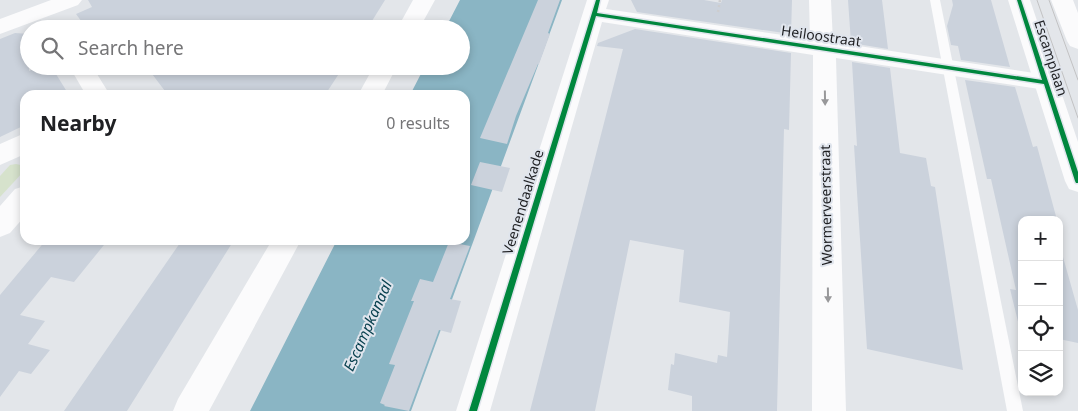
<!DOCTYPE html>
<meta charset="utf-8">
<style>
:root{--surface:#fff;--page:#f6f6f6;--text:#202124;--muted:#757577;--line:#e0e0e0}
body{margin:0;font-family:"Noto Sans",sans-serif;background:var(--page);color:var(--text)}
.controls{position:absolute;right:15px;bottom:15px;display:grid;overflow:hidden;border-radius:10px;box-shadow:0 2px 8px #0003}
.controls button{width:45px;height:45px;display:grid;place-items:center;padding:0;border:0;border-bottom:1px solid var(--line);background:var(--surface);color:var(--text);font:25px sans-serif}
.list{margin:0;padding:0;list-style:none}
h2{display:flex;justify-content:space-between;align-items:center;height:65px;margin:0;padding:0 20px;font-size:21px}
h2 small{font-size:16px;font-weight:400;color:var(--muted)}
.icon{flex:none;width:28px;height:28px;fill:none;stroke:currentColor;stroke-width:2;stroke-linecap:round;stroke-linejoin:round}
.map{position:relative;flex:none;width:1078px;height:411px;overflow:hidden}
.search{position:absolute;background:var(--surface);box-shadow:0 2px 8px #0003;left:20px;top:20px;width:450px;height:55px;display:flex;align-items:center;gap:12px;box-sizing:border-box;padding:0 18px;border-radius:28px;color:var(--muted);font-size:19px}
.panel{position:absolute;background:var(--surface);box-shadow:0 2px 8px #0003;left:20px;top:90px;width:450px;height:155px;border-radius:15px}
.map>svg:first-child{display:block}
</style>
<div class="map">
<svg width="1078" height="411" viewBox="0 0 1078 411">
<rect width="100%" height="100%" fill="#e3e6ea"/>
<!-- green -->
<path fill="#d6e2cc" d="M16 164 25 166V170L0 197V176L10 165Z"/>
<!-- water -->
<path fill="#8ab5c4" d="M460 0H562L411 411H250L337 240H465V95H410L425 66H461V29H445Z"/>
<!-- building -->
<path fill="#cbd2dc" d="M88 0H385L367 29H87L76 14 92 7Z
M538 0H560L548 33 550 34 539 64H538L516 116 507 144 480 138Z
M631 0H704L721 3 722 0H792L791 34 637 12Z
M848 0H882L888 49 851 43Z
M952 0H991L1010 67 961 60 958 46 951 45 947 26 953 5Z
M635 29 791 53 789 130 784 129 777 411H692V396L668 390 671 364 674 365 675 353 717 363 718 355 727 357 730 312 679 302 684 250 630 240 595 411H530L623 49 597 46 598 43Z
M15 33 29 34V71L40 66H51L69 95H25V125L0 137V39Z
M852 62 890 68 900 153 926 158 931 186 935 187 963 370 867 349 854 145 857 146Z
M146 66H344L325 95H246L239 91 236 95H168Z
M965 80 1015 87 1033 147 1037 146 1057 220H1022V330H1020L1010 289 1016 290 991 179H987Z
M480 162 510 168 502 192 471 185Z
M46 240H108L74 282 51 277 20 315 45 321 28 344 50 350 31 374 19 371 0 397V295Z
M182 240H234L127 411H64Z
M449 242 470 246 450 299 461 301 451 333 439 330 409 411 384 406 385 405 380 403 395 365 389 364 414 301H411L420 279 433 282Z
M1059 243 1078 310V343L1059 339Z"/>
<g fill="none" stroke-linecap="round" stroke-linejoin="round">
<!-- path -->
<path stroke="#cdcdcf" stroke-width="2.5" stroke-dasharray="2 3" stroke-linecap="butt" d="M718 12 720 0"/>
<!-- service -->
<path fill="#fbfbfc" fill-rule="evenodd" d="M930 0H940L1023 411H1007Z"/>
<!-- minor -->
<path fill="#fbfbfc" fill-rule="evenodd" d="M51 0H82L78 5 0 34V19Z
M413 0H435L419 29H397Z
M587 0H609L606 9 810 39 809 0H831L833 42 1054 76 1058 82 1054 88 1046 90 836 58 846 411H812L813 55 602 22 490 411H456Z
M69 66H92L110 95H86Z
M374 66H397L382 95H358Z
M25 133V154L0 165V144Z
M25 186V216L10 233 0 237V206L15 189Z
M272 240H301L209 411H173L178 399Z"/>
<!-- tertiary -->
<path fill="#fbfbfc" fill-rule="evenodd" d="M1008 0H1030L1078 142V192L1069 189 1065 181Z
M1051 0H1073L1078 13V49L1070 46 1067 41Z"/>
<!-- tram -->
<path stroke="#c2c2c3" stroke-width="1" d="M1037 0 1078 118
M1049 0 1078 80"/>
<defs>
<path id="cycleway" d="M596 0H600L597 13 1042 80 1017 0H1021L1078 172V183H1076L1075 181 1044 84 596 16 477 411H469Z"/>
</defs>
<!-- cycleway casing -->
<use href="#cycleway" stroke="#e0e5ed" stroke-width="3"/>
<!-- cycleway -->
<use href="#cycleway" fill="#00873e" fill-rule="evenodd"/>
</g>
<!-- one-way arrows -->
<defs><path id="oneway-solid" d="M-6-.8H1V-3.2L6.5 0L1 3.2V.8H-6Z" transform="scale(1.25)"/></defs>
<g fill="#98989a">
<use href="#oneway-solid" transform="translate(825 98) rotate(89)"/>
<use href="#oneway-solid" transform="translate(828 295) rotate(89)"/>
</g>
<g text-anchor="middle" stroke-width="4" stroke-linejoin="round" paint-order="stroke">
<!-- street labels -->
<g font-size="14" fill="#1e1f22" stroke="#e0e5ed">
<text transform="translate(821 36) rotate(8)" y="5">Heiloostraat</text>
<text transform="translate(1051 58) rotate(72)" y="5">Escamplaan</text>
<text transform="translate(523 202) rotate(-73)" y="5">Veenendaalkade</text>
<text transform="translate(826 205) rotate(-91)" y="5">Wormerveerstraat</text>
</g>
<!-- water labels -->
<g font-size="15" font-style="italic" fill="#09414f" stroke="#e0e5ed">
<text transform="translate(368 326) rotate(-66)" y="5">Escampkanaal</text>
</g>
</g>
</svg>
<div class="controls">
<button>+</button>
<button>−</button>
<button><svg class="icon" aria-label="locate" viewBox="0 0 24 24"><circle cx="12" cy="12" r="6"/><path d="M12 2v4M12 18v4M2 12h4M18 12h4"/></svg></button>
<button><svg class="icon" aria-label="layers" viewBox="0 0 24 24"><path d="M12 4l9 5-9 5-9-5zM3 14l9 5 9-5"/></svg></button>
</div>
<div class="search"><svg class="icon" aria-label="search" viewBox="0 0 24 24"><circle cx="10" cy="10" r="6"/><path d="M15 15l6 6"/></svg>Search here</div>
<section class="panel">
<h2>Nearby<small>0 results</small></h2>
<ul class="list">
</ul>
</section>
</div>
